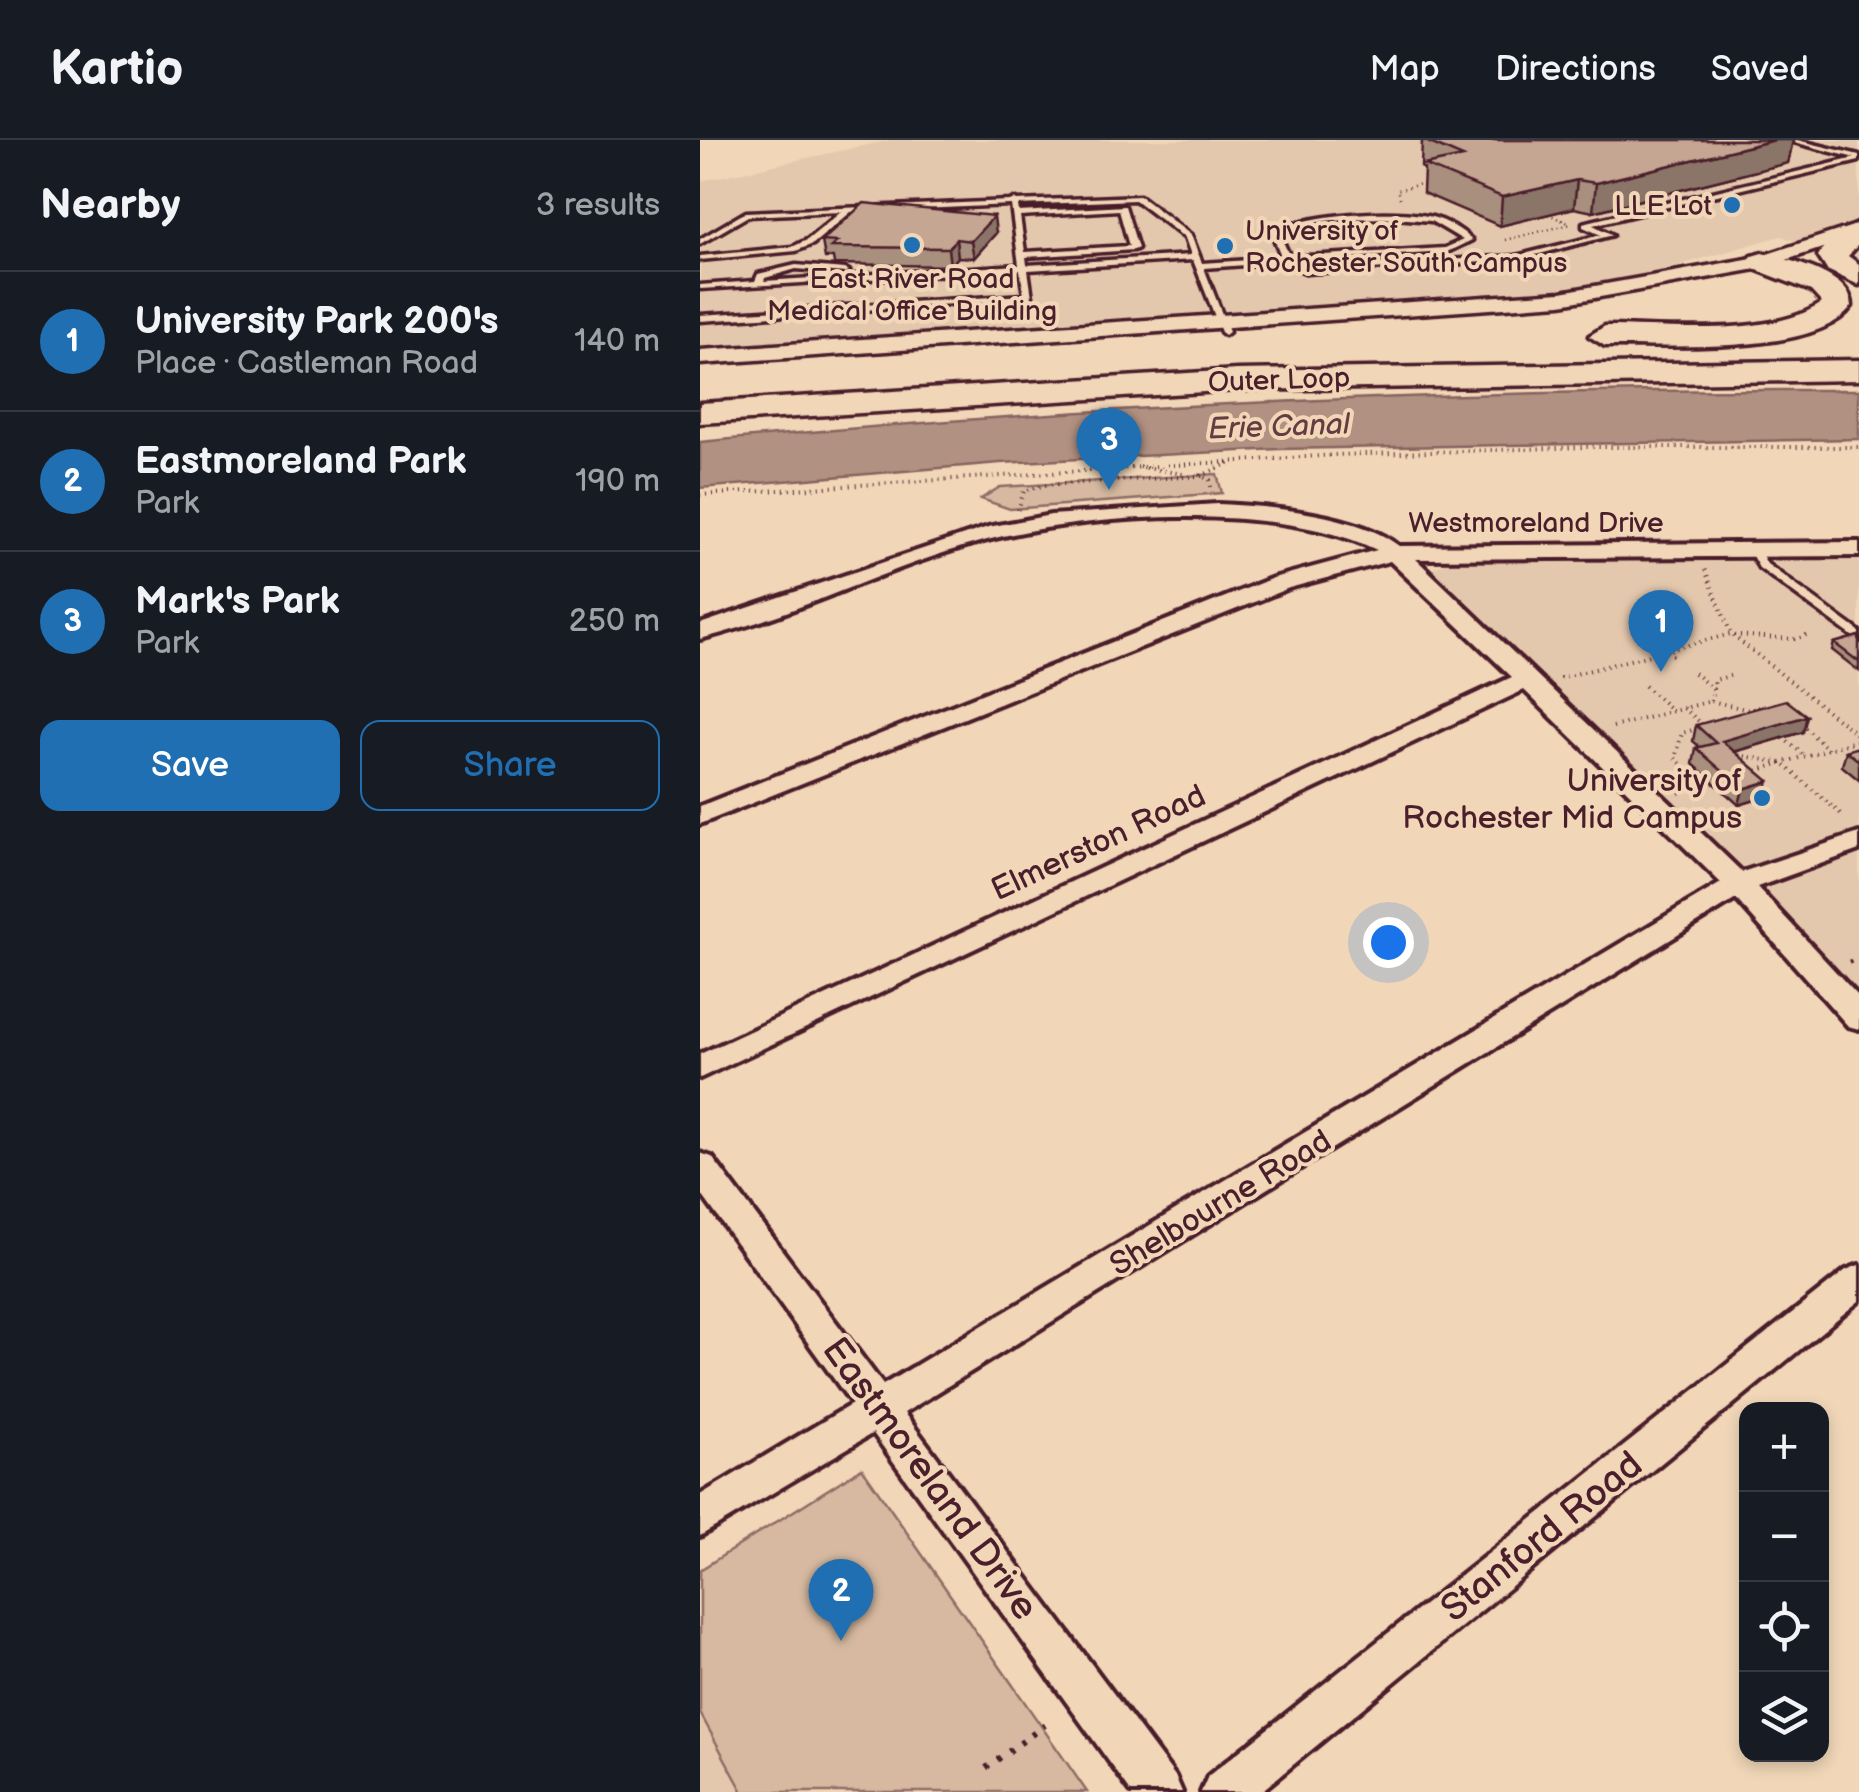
<!DOCTYPE html>
<meta charset="utf-8">
<style>
:root{--surface:#171b24;--page:#20242c;--text:#f1f3f6;--muted:#9ea1a6;--line:#363941;--accent:#1f6fb2}
body{margin:0;font-family:"Balsamiq Sans",sans-serif;background:var(--page);color:var(--text)}
.controls{position:absolute;right:30px;bottom:30px;display:grid;overflow:hidden;border-radius:20px;box-shadow:0 5px 15px #0003}
.controls button{width:90px;height:90px;display:grid;place-items:center;padding:0;border:0;border-bottom:2px solid var(--line);background:var(--surface);color:var(--text);font:50px sans-serif}
.you{position:absolute;left:688px;top:802px;width:35px;height:35px;margin:-25px;border:8px solid #fff;border-radius:50%;background:#1a73e8;box-shadow:0 0 0 15px #1a73e833}
.badge{display:grid;place-items:center;width:65px;height:65px;border-radius:50%;background:var(--accent);color:#fff;font-size:32px;font-weight:700}
.pin{position:absolute;translate:-50% -82px;filter:drop-shadow(0 2px 5px #0008)}
.pin::after{content:'';position:absolute;top:52px;width:35px;height:30px;background:inherit;clip-path:polygon(0 0,100% 0,50% 100%)}
.list{margin:0;padding:0;list-style:none}
h2{display:flex;justify-content:space-between;align-items:center;height:130px;margin:0;padding:0 40px;font-size:42px}
h2 small{font-size:32px;font-weight:400;color:var(--muted)}
.list li{display:grid;grid-template-columns:65px 1fr auto;gap:30px;align-items:center;box-sizing:border-box;height:140px;padding:0 40px;border-top:2px solid var(--line)}
.list b{display:block;font-size:38px;white-space:nowrap}
.list p{margin:0;font-size:32px;white-space:nowrap;color:var(--muted)}
.list em{font-size:32px;font-style:normal;color:var(--muted)}
.actions{display:flex;gap:20px;padding:30px 40px}
.actions a{flex:1;padding:22px 0;border:2px solid var(--accent);border-radius:20px;text-align:center;font-size:35px;color:var(--accent)}
.actions .main{background:var(--accent);color:#fff}
.icon{flex:none;width:55px;height:55px;fill:none;stroke:currentColor;stroke-width:2;stroke-linecap:round;stroke-linejoin:round}
.map{position:relative;flex:none;width:1159px;height:1652px;overflow:hidden}
header{display:flex;align-items:center;gap:60px;box-sizing:border-box;height:140px;padding:0 50px;background:var(--surface);border-bottom:2px solid var(--line)}
header strong{font-size:48px}
nav{display:flex;gap:55px;margin-inline-start:auto;font-size:35px}
main{display:flex}
aside{flex:1;background:var(--surface)}
.map>svg:first-child{display:block}
</style>
<header>
<strong>Kartio</strong>
<nav><a>Map</a><a>Directions</a><a>Saved</a></nav>
</header>
<main>
<aside>
<h2>Nearby<small>3 results</small></h2>
<ul class="list">
<li><span class="badge">1</span><div><b>University Park 200's</b><p>Place · Castleman Road</p></div><em>140 m</em></li>
<li><span class="badge">2</span><div><b>Eastmoreland Park</b><p>Park</p></div><em>190 m</em></li>
<li><span class="badge">3</span><div><b>Mark's Park</b><p>Park</p></div><em>250 m</em></li>
</ul>
<div class="actions"><a class="main">Save</a><a>Share</a></div>
</aside>
<div class="map">
<svg width="1159" height="1652" viewBox="0 0 1159 1652">
<rect width="100%" height="100%" fill="#f1d7b8"/>
<filter id="ink" filterUnits="userSpaceOnUse"><feTurbulence type="fractalNoise" baseFrequency=".01" numOctaves="2"/><feDisplacementMap in="SourceGraphic" scale="20" xChannelSelector="R" yChannelSelector="G"/><feConvolveMatrix kernelMatrix="1 2 1 2 8 2 1 2 1" color-interpolation-filters="sRGB"/></filter>
<g filter="url(#ink)">
<!-- built -->
<path fill="#e4c8ad" d="M191 0H1159V123L1081 96 953 133 838 152 0 208V41Z
M1159 416V852L1088 777 734 434 733 428 757 419Z
M0 1573 43 1652H0Z"/>
<!-- green -->
<path fill="#d6b9a0" stroke="#906c66" stroke-width="2.5" d="M517 334 522 353 310 369 281 359 300 347Z
M162 1328 387 1652H43L0 1573V1430Z"/>
<!-- water -->
<path fill="#b19182" stroke="#88635f" stroke-width="2.5" d="M1159 250V299L579 309 300 323 0 348V302C385 265 773 249 1159 250Z"/>
<g fill="none" stroke-linecap="round" stroke-linejoin="round">
<defs>
<path id="service" d="M1086 0H1097L1159 15V21L893 85 913 95 816 120 606 133 585 122 504 128 529 192 525 195 521 192 493 120 328 130 332 157 328 159 0 181V175L324 155 320 130 0 149V145L55 141 58 134 96 125 145 129 149 131 145 133 96 129 65 138 64 141 319 125 311 65 151 72 113 104 96 111 0 120V116L92 107 107 100 141 72 48 76 0 104V99L46 72 310 61 314 59 317 61 440 56 491 95 502 123 582 118 572 94C600 73 698 68 732 77 747 81 761 89 772 100L747 112 595 121 607 128 816 116 901 95 883 87V83L1155 18ZM435 60 485 98 491 115 327 125 326 117 434 110 438 108 425 66 319 72 318 65ZM419 70 429 106 325 112 320 76ZM696 78 731 81 763 100 745 108 590 117 580 95C612 76 660 79 696 78Z
M1053 406 1057 407 1067 424 1159 491V501L1059 428 1048 409Z"/>
<path id="minor" d="M517 364C568 366 659 374 699 406L1159 402V416L716 419 1042 732 1159 693V710L1057 747 1159 857V889L1148 886 1036 759 204 1273 475 1636 482 1652H431L173 1293 0 1396V1355L152 1264 0 1052V1013L12 1017 183 1245 1021 743 824 550 0 938V914L812 537 690 421 589 448 0 684V666L573 438 677 410C579 363 399 373 295 398 194 423 101 474 0 499V484L288 387 351 375Z
M1159 1125V1161L560 1652H501L508 1636 1146 1130Z"/>
<path id="tertiary" d="M1159 84V96L1062 128 861 164 0 224V210L861 152 1058 117Z"/>
<path id="motorway" d="M1159 83V104L1148 116 1159 124V145L1127 130 1118 116 1128 100Z
M1062 113C1088 120 1152 134 1152 166 1117 217 962 205 905 206L889 196 905 186C965 186 1072 198 1122 163L1111 151 1052 128 1047 122 1052 116Z
M1159 220V240L537 250 0 283V263L537 230Z"/>
</defs>
<!-- service casing -->
<use href="#service" stroke="#4a1f2b" stroke-width="7"/>
<!-- minor casing -->
<use href="#minor" stroke="#4a1f2b" stroke-width="8"/>
<!-- tertiary casing -->
<use href="#tertiary" stroke="#4a1f2b" stroke-width="7"/>
<!-- motorway casing -->
<use href="#motorway" stroke="#4a1f2b" stroke-width="7"/>
<!-- path-far3 -->
<path stroke="#4a1f2b" stroke-width="2.5" stroke-dasharray="1 4" stroke-linecap="butt" d="M700 58 697 50 729 42
M848 74 868 83
M805 100 871 84"/>
<!-- path-far2 -->
<path stroke="#4a1f2b" stroke-width="4" stroke-dasharray="1 5" stroke-linecap="butt" d="M440 327 483 334
M499 335 510 340 512 352
M0 355 636 315 887 307H1159
M318 370 324 351 345 345 501 336 533 321
M1005 430 1031 494 1159 596
M1034 495 1094 499 1110 494
M967 511 976 518
M994 533 1013 549
M860 538 1031 494
M945 546 973 571
M1011 561 1015 540 1033 535
M984 568 1004 586
M1101 584 1128 609
M913 587 1011 561 1049 570 1069 564
M997 589 982 593 975 618 1004 645 1014 643
M1083 598 1105 616
M1033 614 1082 623 1141 674
M1052 632 1159 600
M979 653 1004 645"/>
<!-- path-far1 -->
<path stroke="#4a1f2b" stroke-width="5" stroke-dasharray="2.5 8" stroke-linecap="butt" d="M1149 822 1159 818"/>
<!-- path -->
<path stroke="#4a1f2b" stroke-width="6" stroke-dasharray="4 10" stroke-linecap="butt" d="M286 1628 345 1585"/>
<!-- service -->
<use href="#service" fill="#f1d7b8" fill-rule="evenodd"/>
<!-- minor -->
<use href="#minor" fill="#f1d7b8" fill-rule="evenodd"/>
<!-- tertiary -->
<use href="#tertiary" fill="#f1d7b8" fill-rule="evenodd"/>
<!-- motorway -->
<use href="#motorway" fill="#f1d7b8" fill-rule="evenodd"/>
</g>
<!-- wall -->
<path fill="#a98f7e" stroke="#4a1f2b" stroke-width="2.5" d="M722 0H1093L1088 23 893 72 874 68 800 86 723 53 724 29 721 27Z
M296 93 274 118 258 117 250 126 134 124 133 118H125L122 101Z
M1159 496V531L1132 510 1134 503Z
M996 585 1103 592 1035 612 1065 657 1039 665 993 624 996 608 1000 607 993 601Z
M1159 607V640L1142 626 1146 611Z"/>
<!-- shaded-wall -->
<path fill="#8a7467" stroke="#4a1f2b" stroke-width="2.5" d="M1075 0H1093L1088 23 893 72 896 43Z
M877 40 874 68 800 86 802 57Z
M294 76 296 93 274 118 271 101Z
M256 99 258 117 250 126 248 108Z
M1107 576 1103 592 1019 616 1022 601Z
M1069 641 1065 657 1039 665 1043 649Z"/>
<!-- building -->
<path fill="#c5a693" stroke="#4a1f2b" stroke-width="2.5" d="M723 0H1075L896 43 877 40 802 57 724 25 763 17Z
M164 63 294 76 271 101 256 99 248 108 131 107 137 102 122 101Z
M1159 496V522L1134 503Z
M1086 560 1107 576 1022 601 1069 641 1043 649 996 608 1016 603 996 585Z
M1159 607V621L1146 611Z"/>
</g>
<!-- markers -->
<g fill="#1f6fb2" stroke="#f1d7b8" stroke-width="4">
<circle cx="1032" cy="65" r="10"/>
<circle cx="212" cy="105" r="10"/>
<circle cx="525" cy="106" r="10"/>
<circle cx="1062" cy="658" r="10"/>
</g>
<g text-anchor="middle" stroke-width="8" stroke-linejoin="round" paint-order="stroke">
<!-- far-poi labels -->
<g font-size="28" fill="#4a1f2b" stroke="#f1d7b8" text-anchor="end">
<text x="1012" y="75">LLE Lot</text>
<text x="545" y="100" text-anchor="start">University of<tspan x="545" dy="32">Rochester South Campus</tspan></text>
<text x="212" y="148" text-anchor="middle">East River Road<tspan x="212" dy="32">Medical Office Building</tspan></text>
</g>
<!-- far-street labels -->
<g font-size="28" fill="#4a1f2b" stroke="#f1d7b8">
<text transform="translate(579 239) rotate(-2)" y="10">Outer Loop</text>
<text x="836" y="392">Westmoreland Drive</text>
</g>
<!-- far-water labels -->
<g font-size="30" font-style="italic" fill="#643c41" stroke="#f1d7b8">
<text transform="translate(579 286) rotate(-2)" y="10">Erie Canal</text>
</g>
<!-- poi labels -->
<g font-size="32" fill="#4a1f2b" stroke="#f1d7b8" text-anchor="end">
<text x="1042" y="651">University of<tspan x="1042" dy="37">Rochester Mid Campus</tspan></text>
</g>
<!-- street labels -->
<g font-size="32" fill="#4a1f2b" stroke="#f1d7b8">
<text transform="translate(398 702) rotate(-25)" y="11">Elmerston Road</text>
<text transform="translate(520 1062) rotate(-31)" y="11">Shelbourne Road</text>
</g>
<!-- near-street labels -->
<g font-size="38" fill="#4a1f2b" stroke="#f1d7b8">
<text transform="translate(231 1338) rotate(54)" y="13">Eastmoreland Drive</text>
<text transform="translate(841 1396) rotate(-39)" y="13">Stanford Road</text>
</g>
</g>
</svg>
<div class="controls">
<button>+</button>
<button>−</button>
<button><svg class="icon" aria-label="locate" viewBox="0 0 24 24"><circle cx="12" cy="12" r="6"/><path d="M12 2v4M12 18v4M2 12h4M18 12h4"/></svg></button>
<button><svg class="icon" aria-label="layers" viewBox="0 0 24 24"><path d="M12 4l9 5-9 5-9-5zM3 14l9 5 9-5"/></svg></button>
</div>
<div class="you"></div>
<div class="pin badge" style="left:961px;top:532px">1</div>
<div class="pin badge" style="left:141px;top:1501px">2</div>
<div class="pin badge" style="left:409px;top:350px">3</div>
</div>
</main>
